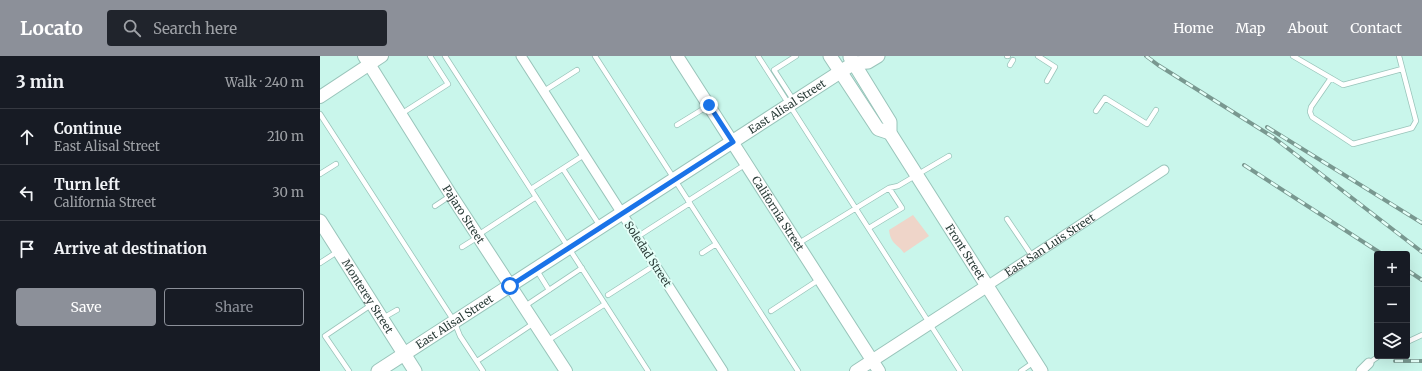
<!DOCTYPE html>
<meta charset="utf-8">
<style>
:root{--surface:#171b24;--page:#20242c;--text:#f1f3f6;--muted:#9ea1a6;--line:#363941;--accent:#8c9099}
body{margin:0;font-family:Merriweather,serif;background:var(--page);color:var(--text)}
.controls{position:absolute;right:12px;bottom:12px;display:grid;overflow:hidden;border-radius:4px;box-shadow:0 4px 16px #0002}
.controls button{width:36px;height:36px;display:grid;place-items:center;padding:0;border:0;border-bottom:1px solid var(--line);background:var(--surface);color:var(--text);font:20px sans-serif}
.stop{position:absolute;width:12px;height:12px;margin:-9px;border:3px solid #1a73e8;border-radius:50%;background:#fff}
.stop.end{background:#1a73e8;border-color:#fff;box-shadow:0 1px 4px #0008}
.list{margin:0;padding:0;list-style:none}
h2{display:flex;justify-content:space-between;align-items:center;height:52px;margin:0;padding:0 16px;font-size:17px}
h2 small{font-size:13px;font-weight:400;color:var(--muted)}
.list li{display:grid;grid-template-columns:26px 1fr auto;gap:12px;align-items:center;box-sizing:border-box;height:56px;padding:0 16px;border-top:1px solid var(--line)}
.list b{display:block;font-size:15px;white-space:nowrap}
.list p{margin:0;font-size:13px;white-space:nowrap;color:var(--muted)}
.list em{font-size:13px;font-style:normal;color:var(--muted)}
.actions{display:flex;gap:8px;padding:12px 16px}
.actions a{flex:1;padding:9px 0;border:1px solid var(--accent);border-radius:4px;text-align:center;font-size:14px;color:var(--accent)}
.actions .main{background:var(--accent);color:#fff}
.icon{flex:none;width:22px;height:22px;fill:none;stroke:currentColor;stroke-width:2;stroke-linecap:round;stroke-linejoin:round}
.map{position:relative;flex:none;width:1102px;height:315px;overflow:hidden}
header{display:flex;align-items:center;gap:24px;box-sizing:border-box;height:56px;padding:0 20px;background:var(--accent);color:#fff}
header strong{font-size:19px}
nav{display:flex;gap:22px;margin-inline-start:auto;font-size:14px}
.search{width:280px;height:36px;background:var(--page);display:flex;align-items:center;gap:10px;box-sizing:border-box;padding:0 14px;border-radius:4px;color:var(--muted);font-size:15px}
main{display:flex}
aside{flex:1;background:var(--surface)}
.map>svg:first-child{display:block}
</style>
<header>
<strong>Locato</strong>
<div class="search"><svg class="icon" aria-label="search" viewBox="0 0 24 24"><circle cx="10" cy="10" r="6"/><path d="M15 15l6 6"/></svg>Search here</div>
<nav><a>Home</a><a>Map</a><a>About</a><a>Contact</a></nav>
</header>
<main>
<aside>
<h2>3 min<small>Walk · 240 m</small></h2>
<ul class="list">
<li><svg class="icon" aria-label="ahead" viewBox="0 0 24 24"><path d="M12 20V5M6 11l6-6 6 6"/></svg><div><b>Continue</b><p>East Alisal Street</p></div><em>210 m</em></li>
<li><svg class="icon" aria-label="left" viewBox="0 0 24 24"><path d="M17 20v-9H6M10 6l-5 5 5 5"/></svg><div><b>Turn left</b><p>California Street</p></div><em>30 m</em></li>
<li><svg class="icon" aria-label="arrive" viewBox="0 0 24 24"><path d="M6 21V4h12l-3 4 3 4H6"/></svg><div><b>Arrive at destination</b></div></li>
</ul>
<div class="actions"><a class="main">Save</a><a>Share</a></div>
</aside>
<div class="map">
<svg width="1102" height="315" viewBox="0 0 1102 315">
<rect width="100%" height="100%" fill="#c9f6eb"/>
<!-- green -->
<path fill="#efd5c9" d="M593 159 609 180 584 197C578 188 571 189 569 174Z"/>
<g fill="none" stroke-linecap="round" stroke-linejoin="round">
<defs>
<path id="service" d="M125 0 328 315
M275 0 478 315
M438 0 640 315
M687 0H688
M718 0 735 11 727 25
M973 0 1023 29 1082 13
M690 9 693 4
M1011 22 991 51 990 56 992 61 1033 88 1092 72 1096 65 1079 0
M224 35 257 14
M474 45 454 14 476 0
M776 55 785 42 827 68 836 54
M0 58 112 231 134 265 140 280 163 315
M81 58 128 28 110 0
M357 69 388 50
M243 113 280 170
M0 118 16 108
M211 133 264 99
M368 145 426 108
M115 150 130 140
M687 163 712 200
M549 172 582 152 569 132
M158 179 216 141
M317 181 370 147
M479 187 569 132 578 130 629 100
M142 191 158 181
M382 197 396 188
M0 207 17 196
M216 213 229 234
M288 239 335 209
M205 250 262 212
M451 255 500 223
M63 262 77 254
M227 285 285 248
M1087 286 1102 279
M157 305 214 267
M1049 307 1059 300
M29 315 5 280 51 249
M701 315 714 306"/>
<g id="minor">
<path d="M201 0 403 315"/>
<path id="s1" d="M667 230 844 114"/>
<path d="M1041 315 1049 307"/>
</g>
<g id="tertiary">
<path id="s2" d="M44 0 131 139 246 315"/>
<path id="s3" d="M357 0 559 315"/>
<path d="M0 41 62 0"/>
<path d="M536 315 667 230"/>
</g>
<g id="secondary">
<path d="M510 0 558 73 570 77"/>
<path id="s4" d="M530 1 570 66V77L721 315"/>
<path id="s5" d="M0 165 95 315"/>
<path id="s6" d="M58 315 534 7 548 6 558 0"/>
</g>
</defs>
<!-- service casing -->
<use href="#service" stroke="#99c4ba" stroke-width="6"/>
<!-- minor casing -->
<use href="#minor" stroke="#99c4ba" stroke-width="11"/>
<!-- tertiary casing -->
<use href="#tertiary" stroke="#99c4ba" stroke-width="14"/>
<!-- secondary casing -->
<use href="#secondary" stroke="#99c4ba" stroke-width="15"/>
<!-- service -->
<use href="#service" stroke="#fff" stroke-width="4.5"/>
<!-- minor -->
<use href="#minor" stroke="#fff" stroke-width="9"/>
<!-- tertiary -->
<use href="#tertiary" stroke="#fff" stroke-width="12"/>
<!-- secondary -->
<use href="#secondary" stroke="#fff" stroke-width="13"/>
<defs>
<path id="rail" d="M826 0 838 9 953 81 1102 196
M947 71 1102 167
M924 109 1062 198
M1087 214 1102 224
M1075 305H1102"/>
</defs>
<!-- rail casing -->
<use href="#rail" stroke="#799890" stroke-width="4"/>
<!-- rail -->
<use href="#rail" stroke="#e4fff8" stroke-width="2.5" stroke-dasharray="8" stroke-linecap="butt"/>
</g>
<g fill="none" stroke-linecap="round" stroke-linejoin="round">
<!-- route -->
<path stroke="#1a73e8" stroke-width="5" d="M190 230 413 86 389 49"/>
</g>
<g text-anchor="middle" stroke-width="4" stroke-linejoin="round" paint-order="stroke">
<!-- street labels -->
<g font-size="11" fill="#2c3e3a" stroke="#e4fff8">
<text dy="4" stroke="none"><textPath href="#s6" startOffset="487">East Alisal Street</textPath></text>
<text dy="4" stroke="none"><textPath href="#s3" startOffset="187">California Street</textPath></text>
<text dy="4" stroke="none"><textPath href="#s2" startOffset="187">Pajaro Street</textPath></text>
<text dy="4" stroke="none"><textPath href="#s1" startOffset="75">East San Luis Street</textPath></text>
<text dy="4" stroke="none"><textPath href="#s4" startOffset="228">Front Street</textPath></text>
<text transform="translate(328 198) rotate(57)" y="4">Soledad Street</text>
<text dy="4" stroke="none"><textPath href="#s5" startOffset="89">Monterey Street</textPath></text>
<text dy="4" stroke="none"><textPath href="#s6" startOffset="91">East Alisal Street</textPath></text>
</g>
</g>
</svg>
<div class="controls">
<button>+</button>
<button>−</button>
<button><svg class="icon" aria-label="layers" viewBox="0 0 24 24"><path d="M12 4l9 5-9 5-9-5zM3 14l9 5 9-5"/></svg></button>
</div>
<div class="stop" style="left:190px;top:230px"></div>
<div class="stop end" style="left:389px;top:49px"></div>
</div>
</main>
